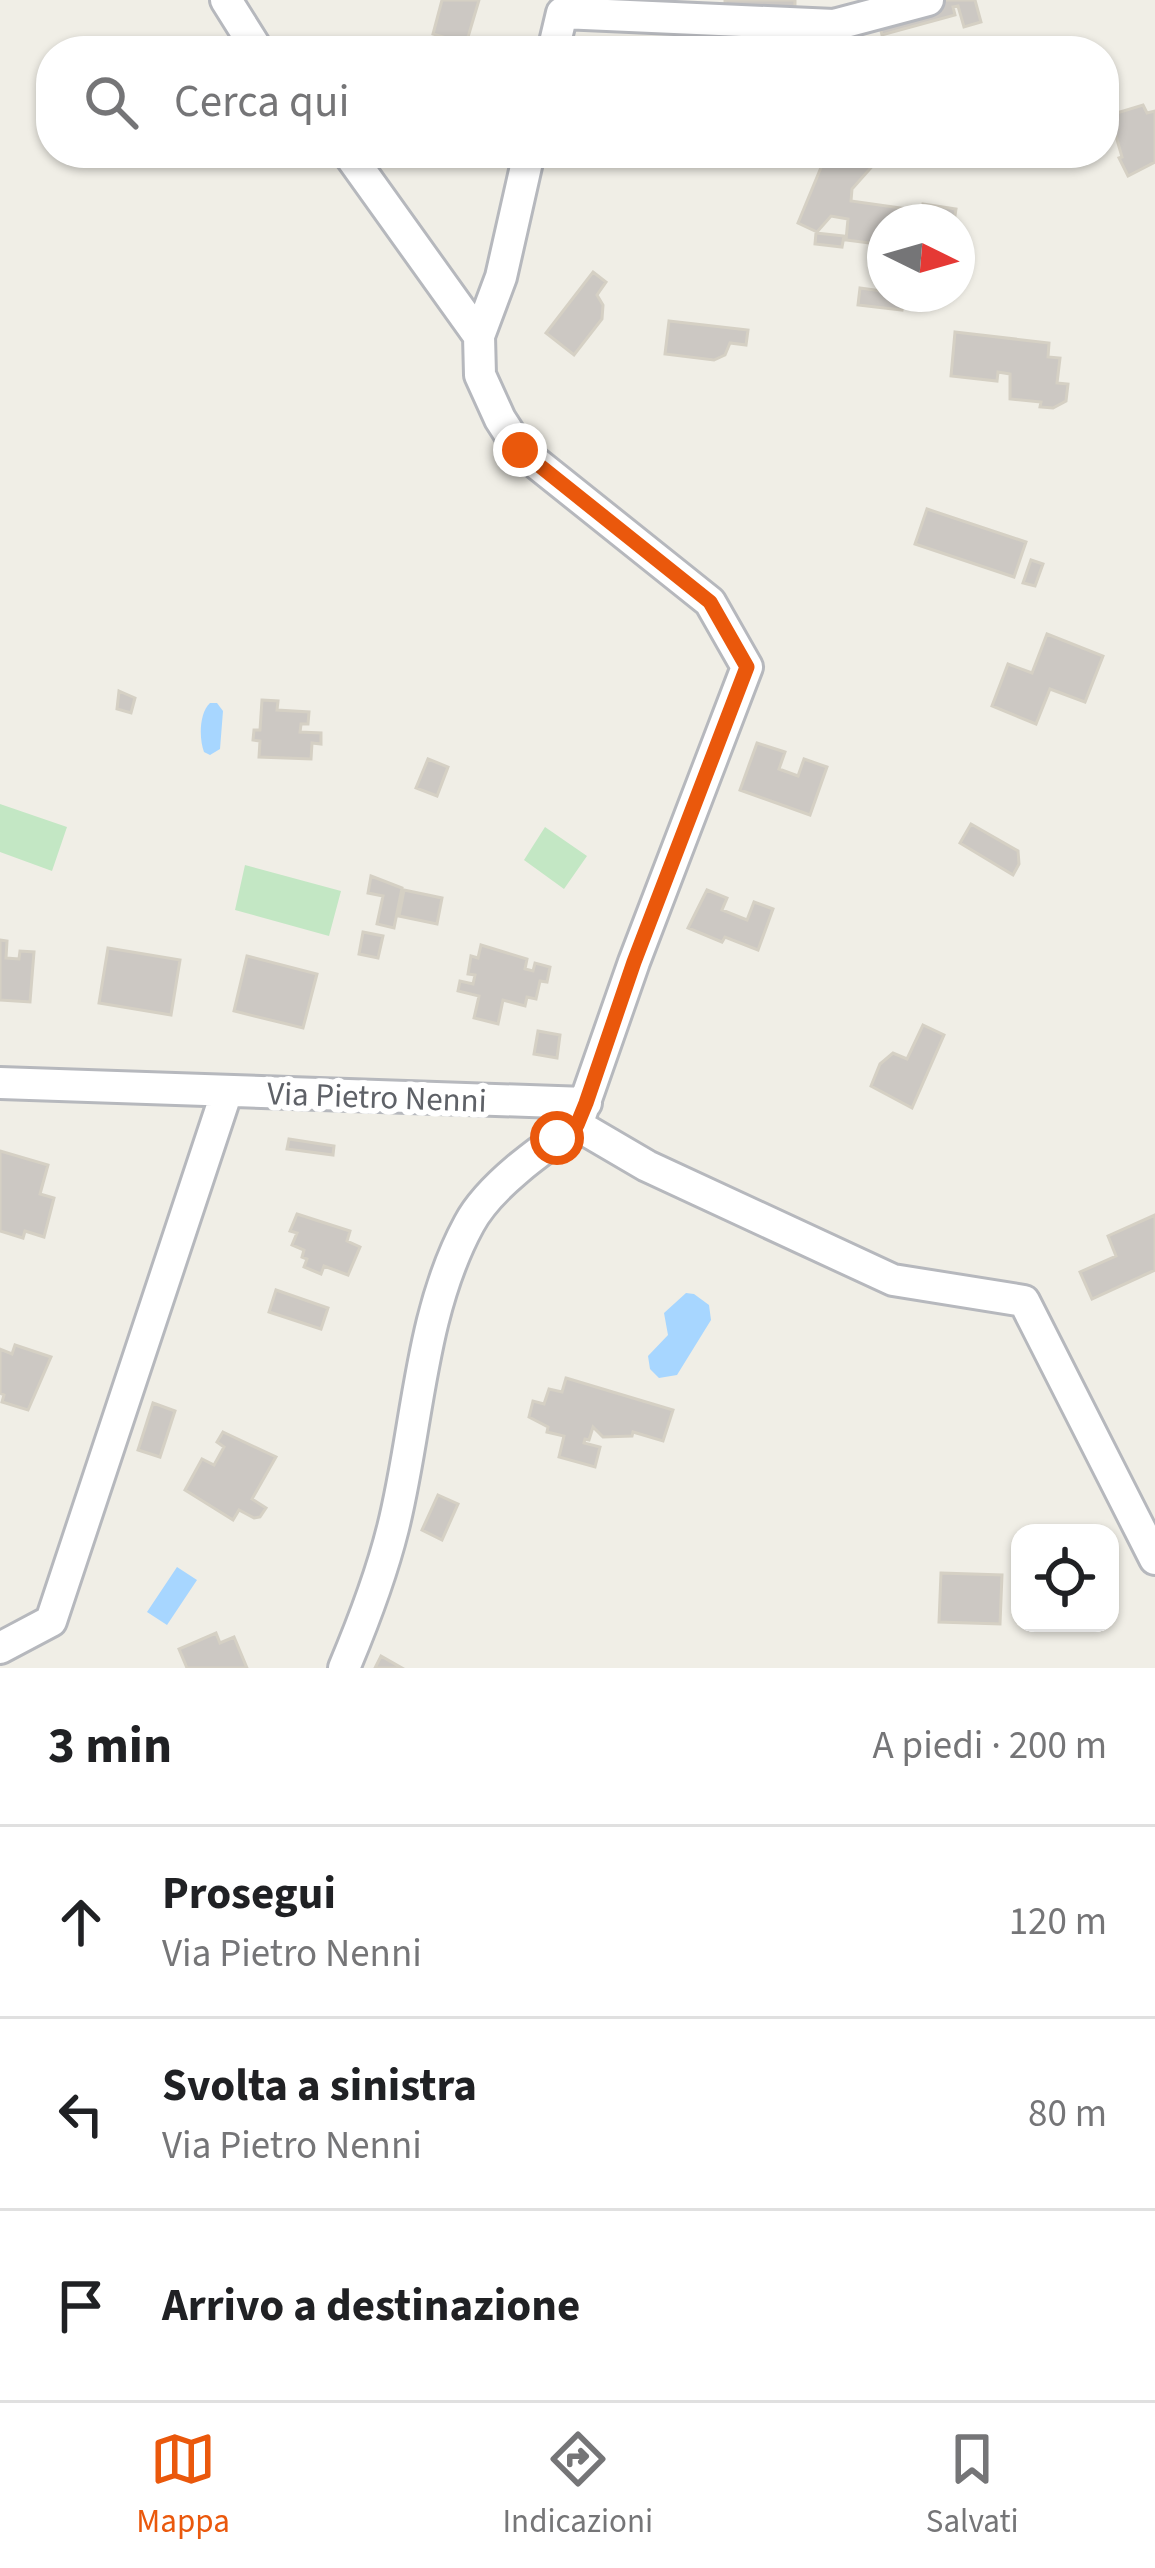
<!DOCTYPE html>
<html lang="it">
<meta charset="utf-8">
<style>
:root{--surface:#fff;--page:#f6f6f6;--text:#202124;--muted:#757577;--line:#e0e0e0;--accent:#ea580c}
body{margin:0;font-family:"Source Sans 3",sans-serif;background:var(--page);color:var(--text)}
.controls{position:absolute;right:36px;bottom:36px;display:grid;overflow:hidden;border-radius:24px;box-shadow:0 3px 9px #0004}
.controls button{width:108px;height:108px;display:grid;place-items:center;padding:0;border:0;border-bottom:3px solid var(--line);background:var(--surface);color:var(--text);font:60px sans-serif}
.compass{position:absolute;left:867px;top:204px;width:108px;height:108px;border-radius:50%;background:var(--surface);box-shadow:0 3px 9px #0004;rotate:95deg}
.stop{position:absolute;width:36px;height:36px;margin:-27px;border:9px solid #ea580c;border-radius:50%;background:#fff}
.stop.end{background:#ea580c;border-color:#fff;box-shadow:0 3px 12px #0008}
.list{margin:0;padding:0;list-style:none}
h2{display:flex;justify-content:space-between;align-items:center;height:156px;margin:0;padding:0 48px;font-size:51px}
h2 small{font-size:39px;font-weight:400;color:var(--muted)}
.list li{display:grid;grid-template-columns:78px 1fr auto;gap:36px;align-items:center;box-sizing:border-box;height:192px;padding:0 48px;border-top:3px solid var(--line)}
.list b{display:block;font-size:45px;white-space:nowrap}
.list p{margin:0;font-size:39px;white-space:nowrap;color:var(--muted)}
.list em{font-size:39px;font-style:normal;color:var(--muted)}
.icon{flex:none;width:66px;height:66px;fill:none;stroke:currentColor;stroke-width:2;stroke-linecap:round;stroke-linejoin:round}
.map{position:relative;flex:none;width:1155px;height:1668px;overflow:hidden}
.search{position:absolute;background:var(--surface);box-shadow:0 3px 9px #0004;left:36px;right:36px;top:36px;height:132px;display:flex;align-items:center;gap:30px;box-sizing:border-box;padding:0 42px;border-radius:48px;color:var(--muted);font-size:45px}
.sheet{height:732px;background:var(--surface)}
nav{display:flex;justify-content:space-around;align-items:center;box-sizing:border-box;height:168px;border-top:3px solid var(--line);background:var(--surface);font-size:33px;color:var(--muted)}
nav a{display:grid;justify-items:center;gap:6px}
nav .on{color:var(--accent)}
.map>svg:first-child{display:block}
</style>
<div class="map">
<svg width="1155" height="1668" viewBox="0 0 1155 1668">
<rect width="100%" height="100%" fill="#f0eee6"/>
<!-- green -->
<path fill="#c3e7c4" d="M0 804 67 827 52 871 0 852Z
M545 827 587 856 564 889 524 860Z
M245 865 341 891 329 936 235 910Z"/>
<!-- water -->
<path fill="#a7d6ff" d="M210 703H217L223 711 220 749 210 755 204 752C199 739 199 713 210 703Z
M686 1293 694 1294 709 1305 711 1320 677 1375 659 1378 650 1369 648 1356 668 1335 664 1313Z
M177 1567 197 1580 167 1625 147 1612Z"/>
<!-- building -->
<path fill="#ccc8c3" stroke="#d5d0c4" stroke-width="3" d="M442 0H479L466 44 433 34Z
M725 0H795V8L725 10Z
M942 0H975L981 22 964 27 958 6 953 7 955 15 882 35 878 19Z
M1143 105 1147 113 1155 111V162L1128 176 1119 158 1122 157 1110 115Z
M827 153H891L893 157 876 162 852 189 851 201 922 211 921 222H885V245L846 240 848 219 831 216 817 232 798 223Z
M923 204 956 209 954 222H921Z
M816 233 844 236 842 247 815 244Z
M593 272 606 282 597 295 603 305 602 319 574 355 546 333Z
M860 288 904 294 902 310 858 305Z
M669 321 748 330 746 345 730 343 725 355 714 360 665 354Z
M955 332 1049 343 1048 357 1060 358 1057 383 1068 384 1066 401 1053 408 1040 407 1041 402 1010 399V374L998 372 997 381 951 376Z
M927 509 1026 542 1014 577 915 544Z
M1031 560 1043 564 1035 586 1023 583Z
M1047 634 1103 656 1085 702 1050 689 1036 724 992 706 1008 664 1032 673Z
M119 691 135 698 131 713 117 709Z
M262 700 278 701 277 710 309 712 308 724H301L300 732 321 733V744L312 743 311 759 259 757 260 741 253 740 254 730H260Z
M757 743 785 752 779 769 798 776 804 759 827 767 810 815 740 790Z
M428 759 448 767 437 796 416 788Z
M971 824 1018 851 1019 864 1013 875 960 843Z
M371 876 402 888 394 928 377 924 383 896 368 893Z
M404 890 442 898 437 924 399 916Z
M707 890 727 898 722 910 747 920 754 902 773 909 758 950 725 937 722 942 688 928Z
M363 932 383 936 378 958 359 954Z
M0 940 7 941 6 958 19 959 20 951 34 952 30 1002 0 1000Z
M481 945 527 959 525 969 533 971 535 963 550 967 547 982 540 981 536 999 527 997 525 1006 503 1000 498 1024 474 1018 479 996 458 991 460 981 473 984 475 975 468 974 471 956 478 958Z
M108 948 180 960 171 1015 99 1003Z
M247 956 317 974 303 1028 234 1011Z
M923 1025 944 1035 912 1108 871 1086 880 1064 893 1053 907 1059Z
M538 1031 560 1035 557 1058 534 1054Z
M289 1139 334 1146 333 1155 287 1149Z
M0 1151 48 1165 40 1194 54 1198 44 1237 25 1231 23 1238 0 1231Z
M297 1214 350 1231 347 1241 360 1247 348 1275 324 1266 321 1274 304 1267 307 1259 302 1257 304 1250 292 1245 297 1233 290 1231Z
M1155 1215V1270L1092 1299 1080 1272 1116 1256 1108 1236Z
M276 1290 328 1308 321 1329 269 1312Z
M15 1345 51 1357 28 1410 2 1402 4 1395 0 1393V1349L12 1354Z
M566 1378 673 1410 663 1441 633 1432 632 1436 603 1437 593 1427 589 1440 585 1439 584 1443 600 1447 595 1467 559 1457 564 1436 547 1432 548 1427 529 1417 533 1401 544 1404 549 1389 562 1392Z
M153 1403 175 1411 160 1457 138 1450Z
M223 1432 276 1457 252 1499 266 1508 260 1517 254 1518 239 1510 233 1520 185 1490 202 1459 214 1465 224 1447 217 1442Z
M438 1495 458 1504 442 1540 422 1530Z
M941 1573 1002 1575 1000 1624 939 1622Z
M216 1633 220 1643 234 1637 247 1668H187L179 1649Z
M381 1656 402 1668H375Z"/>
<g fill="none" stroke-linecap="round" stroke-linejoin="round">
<defs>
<path id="minor" d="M226 0 258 51
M553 51 562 13 834 25 928 0
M348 153 479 336 480 375 500 419 520 450 710 602 747 667 634 962 577 1125 647 1166 893 1280 1024 1301 1155 1559
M479 336 501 277 529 153
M0 1083 586 1103
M0 1648 51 1621 227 1091
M344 1668C363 1623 381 1576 393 1528 418 1429 419 1316 469 1224 489 1186 542 1149 577 1125"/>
</defs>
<!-- minor casing -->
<use href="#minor" stroke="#b6b8bd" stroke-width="36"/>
<!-- minor -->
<use href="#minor" stroke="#fff" stroke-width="30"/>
</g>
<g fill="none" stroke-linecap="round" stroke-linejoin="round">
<!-- route -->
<path stroke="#ea580c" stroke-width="15" d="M520 450 710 602 747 667 634 962 586 1103 577 1125 557 1138"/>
</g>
<g text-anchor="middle" stroke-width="12" stroke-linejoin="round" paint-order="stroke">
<!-- street labels -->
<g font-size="33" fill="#5e6167" stroke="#fff">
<text transform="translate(377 1096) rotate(2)" y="12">Via Pietro Nenni</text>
</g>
</g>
</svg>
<div class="controls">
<button><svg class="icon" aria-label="locate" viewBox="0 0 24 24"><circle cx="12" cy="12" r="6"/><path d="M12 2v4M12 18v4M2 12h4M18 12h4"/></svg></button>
</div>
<svg class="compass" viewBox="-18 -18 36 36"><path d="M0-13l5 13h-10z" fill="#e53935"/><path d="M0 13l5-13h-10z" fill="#757577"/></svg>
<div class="stop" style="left:557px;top:1138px"></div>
<div class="stop end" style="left:520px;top:450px"></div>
<div class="search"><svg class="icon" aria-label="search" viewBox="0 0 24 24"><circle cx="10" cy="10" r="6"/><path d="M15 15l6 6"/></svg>Cerca qui</div>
</div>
<section class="sheet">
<h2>3 min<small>A piedi · 200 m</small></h2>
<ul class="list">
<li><svg class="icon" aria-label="ahead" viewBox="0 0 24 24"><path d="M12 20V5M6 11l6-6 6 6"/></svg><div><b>Prosegui</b><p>Via Pietro Nenni</p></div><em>120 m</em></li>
<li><svg class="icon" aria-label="left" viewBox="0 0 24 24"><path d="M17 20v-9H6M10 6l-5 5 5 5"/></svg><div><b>Svolta a sinistra</b><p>Via Pietro Nenni</p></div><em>80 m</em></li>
<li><svg class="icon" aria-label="arrive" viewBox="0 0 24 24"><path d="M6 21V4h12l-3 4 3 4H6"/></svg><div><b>Arrivo a destinazione</b></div></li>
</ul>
</section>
<nav>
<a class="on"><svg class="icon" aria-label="map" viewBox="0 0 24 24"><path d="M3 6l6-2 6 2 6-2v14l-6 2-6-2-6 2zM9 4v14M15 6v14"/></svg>Mappa</a>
<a><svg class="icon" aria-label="directions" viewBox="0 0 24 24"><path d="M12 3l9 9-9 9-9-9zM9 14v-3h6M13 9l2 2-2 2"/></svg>Indicazioni</a>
<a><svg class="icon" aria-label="saved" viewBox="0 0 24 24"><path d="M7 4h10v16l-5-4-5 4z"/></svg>Salvati</a>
</nav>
